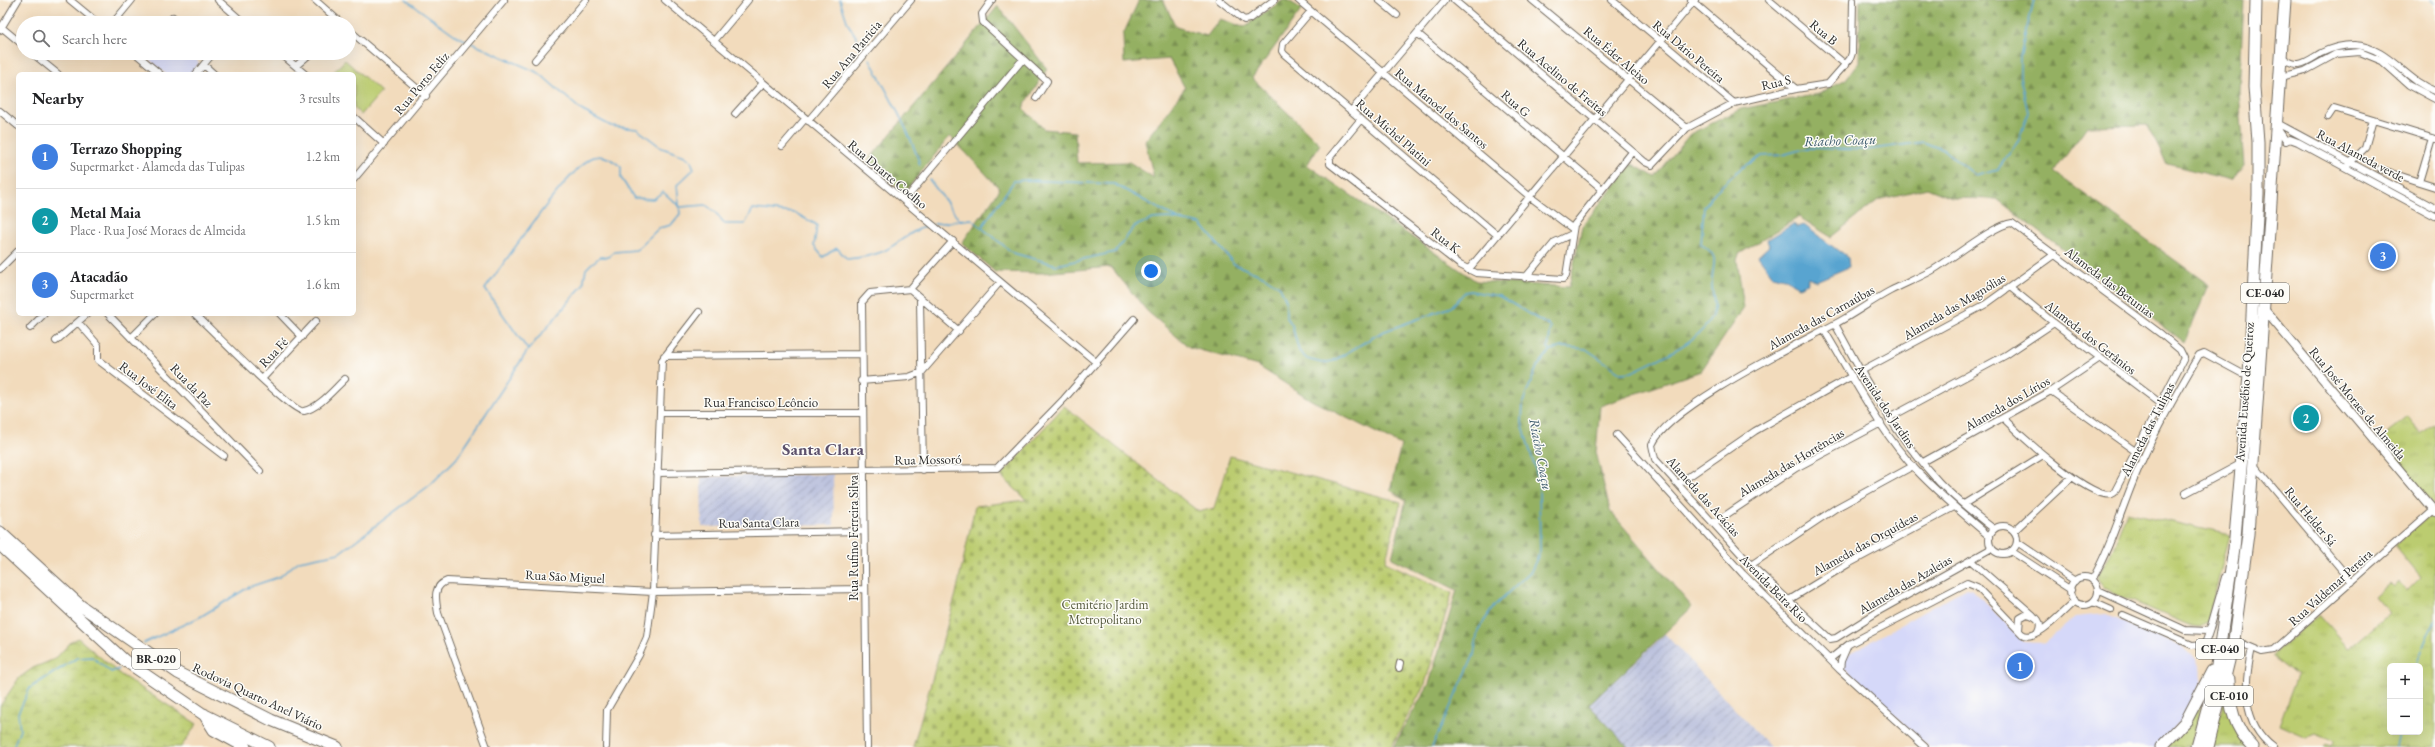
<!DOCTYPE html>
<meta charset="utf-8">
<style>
:root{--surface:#fff;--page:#f6f6f6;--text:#202124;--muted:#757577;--line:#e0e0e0;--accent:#b5179e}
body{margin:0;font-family:"EB Garamond",serif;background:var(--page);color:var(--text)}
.controls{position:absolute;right:12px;bottom:12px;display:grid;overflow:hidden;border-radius:6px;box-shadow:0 4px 16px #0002}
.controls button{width:36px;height:36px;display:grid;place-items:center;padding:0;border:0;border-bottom:1px solid var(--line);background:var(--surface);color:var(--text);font:20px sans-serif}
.you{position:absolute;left:1151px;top:271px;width:14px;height:14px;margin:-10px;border:3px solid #fff;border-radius:50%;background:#1a73e8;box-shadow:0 0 0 6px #1a73e833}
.badge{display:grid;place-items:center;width:26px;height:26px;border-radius:50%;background:var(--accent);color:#fff;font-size:13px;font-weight:700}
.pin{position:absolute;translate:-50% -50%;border:2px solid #fff;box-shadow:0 1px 4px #0006}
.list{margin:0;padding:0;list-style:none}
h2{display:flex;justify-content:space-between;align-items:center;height:52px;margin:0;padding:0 16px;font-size:17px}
h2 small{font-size:13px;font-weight:400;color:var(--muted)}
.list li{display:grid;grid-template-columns:26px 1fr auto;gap:12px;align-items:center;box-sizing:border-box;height:64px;padding:0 16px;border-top:1px solid var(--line)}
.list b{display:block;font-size:15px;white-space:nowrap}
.list p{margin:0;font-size:13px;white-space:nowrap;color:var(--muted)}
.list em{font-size:13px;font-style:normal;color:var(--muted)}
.icon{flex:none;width:22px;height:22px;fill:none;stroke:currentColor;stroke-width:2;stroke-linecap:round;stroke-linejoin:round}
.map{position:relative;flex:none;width:2435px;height:747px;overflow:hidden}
.search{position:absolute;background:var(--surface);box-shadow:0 4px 16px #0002;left:16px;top:16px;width:340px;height:44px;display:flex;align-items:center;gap:10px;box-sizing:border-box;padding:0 14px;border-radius:22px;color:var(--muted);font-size:15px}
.panel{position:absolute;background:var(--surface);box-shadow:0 4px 16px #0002;left:16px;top:72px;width:340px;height:244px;border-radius:6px}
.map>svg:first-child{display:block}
</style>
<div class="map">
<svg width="2435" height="747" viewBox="0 0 2435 747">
<defs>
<pattern id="industrial-furrows" width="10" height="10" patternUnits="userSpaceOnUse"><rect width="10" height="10" fill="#bdc3de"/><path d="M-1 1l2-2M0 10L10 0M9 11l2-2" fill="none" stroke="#9a9fb4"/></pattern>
<pattern id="grass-tufts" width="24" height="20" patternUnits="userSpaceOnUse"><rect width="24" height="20" fill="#bbcc6f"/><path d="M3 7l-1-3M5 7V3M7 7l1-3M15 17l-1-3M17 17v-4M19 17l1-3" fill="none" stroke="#a1af60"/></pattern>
<pattern id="forest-firs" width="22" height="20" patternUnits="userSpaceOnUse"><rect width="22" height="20" fill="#94b062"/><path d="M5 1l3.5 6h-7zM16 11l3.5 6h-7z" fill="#798f51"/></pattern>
<pattern id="wetland-marsh" width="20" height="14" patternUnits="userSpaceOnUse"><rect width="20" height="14" fill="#bbcc6f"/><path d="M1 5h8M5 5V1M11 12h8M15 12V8" fill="none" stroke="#a1af60"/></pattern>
<pattern id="cemetery-stones" width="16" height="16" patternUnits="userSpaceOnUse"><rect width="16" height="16" fill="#bbcc6f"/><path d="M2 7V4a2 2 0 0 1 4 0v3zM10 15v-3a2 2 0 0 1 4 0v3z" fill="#a1af60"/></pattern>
</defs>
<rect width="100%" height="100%" fill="#fdfcf7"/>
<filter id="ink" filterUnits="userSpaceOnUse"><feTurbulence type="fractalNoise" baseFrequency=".025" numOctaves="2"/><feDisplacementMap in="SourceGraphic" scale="8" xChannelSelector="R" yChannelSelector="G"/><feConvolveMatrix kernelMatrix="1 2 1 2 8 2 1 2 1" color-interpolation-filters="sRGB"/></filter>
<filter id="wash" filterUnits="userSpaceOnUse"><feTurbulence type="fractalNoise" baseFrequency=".012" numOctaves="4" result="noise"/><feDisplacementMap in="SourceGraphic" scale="16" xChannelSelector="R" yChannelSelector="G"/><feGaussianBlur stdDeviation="0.9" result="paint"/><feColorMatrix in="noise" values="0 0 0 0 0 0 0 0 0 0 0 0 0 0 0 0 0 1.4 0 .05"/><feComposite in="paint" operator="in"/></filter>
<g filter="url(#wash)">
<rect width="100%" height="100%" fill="#f2dbbc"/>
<!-- built -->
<path fill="#d5d8f9" d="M146 53H193L199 64 190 74H166L144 55Z
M1966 588 1972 589 2024 642 2043 643 2075 617 2106 614 2181 646 2195 659 2200 667 2202 682 2180 723 2155 747H1928L1840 664 1841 658Z"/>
<!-- industrial -->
<path fill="url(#industrial-furrows)" d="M833 474 834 525 702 527 701 477Z
M1665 634 1770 747H1628L1589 705Z"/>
<!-- grass -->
<path fill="url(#grass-tufts)" stroke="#737c4d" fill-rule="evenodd" d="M2407 417 2421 434 2435 423V507L2379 439Z
M2127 512 2230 535 2207 623 2200 627 2191 626 2104 589 2097 577 2111 553Z
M2430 514 2435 521V747H2324L2326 744 2332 746 2335 741 2316 733 2306 737 2279 725 2297 676 2272 655 2319 614 2349 648 2389 613 2375 596 2390 583 2394 587 2398 582 2407 591 2421 577 2395 545ZM2390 666H2420V732H2390Z
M2225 697 2248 747H2212Z
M2202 702 2190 747H2167L2178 737Z"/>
<!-- forest -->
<path fill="url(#forest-firs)" stroke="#606e46" d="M1139 0H1163L1176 27 1207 36 1220 19 1244 27 1283 0H1287L1302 9 1252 78 1320 144 1307 165 1476 281 1569 287 1582 226 1632 164 1655 177 1690 134 1741 109 1819 94 1846 79 1859 62 1860 0H2244L2239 92 2245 166 2232 180 2167 164 2147 125 2087 126 2054 172 2209 285 2184 343 1997 199 1952 198 1927 188 1878 200 1831 237 1799 217 1739 254 1737 260 1744 308 1701 371 1600 406 1596 452 1610 511 1692 607 1589 705 1628 747H1393L1429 684 1457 590 1392 558 1406 500 1390 490 1401 445 1311 400 1258 366 1189 347 1147 311 1111 267 1042 273 995 272 962 243 1000 189 950 136 904 193 868 161 998 6 1047 69 1023 108 1044 129 1075 132 1077 163 1129 162 1154 178 1145 141 1185 88 1169 59 1124 63 1123 35Z"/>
<!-- wetland -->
<path fill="url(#wetland-marsh)" stroke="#737c4d" d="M78 638 121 675 197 724 181 747H0V706L19 678 33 668 55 659 71 642Z"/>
<!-- cemetery -->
<path fill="url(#cemetery-stones)" stroke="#737c4d" d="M1064 406 1199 512 1214 508 1230 456 1401 502 1385 562 1452 593 1425 684 1391 747H913L956 594 975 506 1027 500 1001 476Z"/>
<!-- pitch -->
<path fill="#bbcc6f" stroke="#737c4d" d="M345 60 381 92 361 115 354 108V74H332Z"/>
<!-- water -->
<path fill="#58a4d0" stroke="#42687e" d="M1793 224 1798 227 1804 225 1848 258 1849 267 1816 281 1808 277 1807 283 1799 287 1784 278 1772 275 1758 256 1769 246 1767 240Z"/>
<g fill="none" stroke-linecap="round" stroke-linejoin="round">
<!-- stream -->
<path stroke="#58a4d0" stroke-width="1.5" d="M406 0 455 35 467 41
M840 0 848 24 862 46
M2431 0 2435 3
M870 59C887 94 909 128 920 165
M929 179 959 219
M934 224 971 219 1013 253 1057 265 1115 252 1135 226 1153 219 1169 218 1201 224 1234 264 1265 277 1280 287 1286 300V316L1292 325 1299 351 1307 359 1322 363 1333 361 1382 332 1451 307 1465 292 1470 291 1499 296 1551 327 1548 348 1551 350
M982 227 1014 181 1026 180 1114 184 1178 219
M528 350 485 289C504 264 570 165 594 157 605 154 613 160 621 167V178L634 198 653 199 663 192 680 207 706 205 715 212 725 224H745L753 209 795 213 817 225 814 246 823 257 837 248 847 259C860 258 872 256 884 251 900 243 912 229 931 225
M144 643 200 617 249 587 279 577 299 561 339 553 430 485 456 459 528 350 583 285 586 269 591 264 600 257H608L614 252 636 250 659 228 671 225 680 214 677 185 694 169 691 161 685 156 662 148 637 129 611 126 581 110 539 73 471 43
M2416 666 2435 620
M13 747 20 730 18 713 30 688 77 658 92 657 111 672 119 669
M1432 747 1474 655 1478 630 1495 605 1531 571 1540 552 1539 482 1522 423 1523 402 1537 367 1551 350 1563 347 1586 349 1621 373 1632 372C1657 359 1710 339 1714 308 1715 299 1711 289 1712 280 1713 260 1721 258 1701 244L1704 207 1715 192 1740 169 1762 156 1782 155 1807 148 1867 150 1923 142 1946 151 1975 175 1998 169 2019 140 2028 112 2020 78V56L2034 0
M2396 747 2399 732"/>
</g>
</g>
<g filter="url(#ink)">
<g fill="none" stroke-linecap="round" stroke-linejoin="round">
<defs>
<path id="street" d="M70 0 98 23
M218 0 244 23
M315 0 341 23
M665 0 1097 363
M992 0 982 14 983 22 1047 81 1036 98
M1219 0 1244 20 1249 19 1274 0
M1298 0 1529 196 1573 229
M1379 0 1397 15
M1454 0 1645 162 1652 165 1687 128 1734 103 1796 89 1828 84 1850 59 1852 53 1853 0
M1532 0 1687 128
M1612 0 1734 103
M1691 0 1796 89
M1769 0 1846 65
M1311 11 1283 44 1282 51 1284 54 1496 234
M113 23 132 0
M168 23 173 17
M0 26 23 45
M0 30 18 0
M349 30 426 96
M1417 33 1602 189
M714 41 748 0
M32 53 58 74
M135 53 160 74
M280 53 305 74
M2281 56C2297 71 2306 62 2321 53 2331 48 2343 45 2354 45 2389 47 2404 80 2435 91
M535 60 586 0
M204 65 214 74
M296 66 311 53
M196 74 213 53
M2280 77 2305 71 2336 54 2360 52 2382 61 2409 85 2435 99
M1352 110 1445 0
M0 111 18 126
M735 114 763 83
M354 117 384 144
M2328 117 2334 108 2435 139
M1361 119 1330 157V164L1460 265 1476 273 1563 279 1566 276 1574 225 1632 152
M808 121 911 0
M2277 123 2435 208
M2277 128 2286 141 2290 139 2298 142 2435 216
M2432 138 2419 182 2435 187
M782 146 805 119
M2349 164 2365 148 2373 120
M2380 169 2419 182
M354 179 504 0
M904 201 1023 59
M0 269 18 251
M1468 270 1695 0
M1525 278 1555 242 1572 234
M2010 287 2054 323 2160 403
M910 289 959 331
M920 300 923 470
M108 314 260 471
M195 314C209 327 293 414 304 411 319 408 334 389 345 379
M280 314 302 337
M78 322 98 345V360L224 456
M1835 324C1865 380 1895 435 1939 482 1955 499 1975 514 1994 529
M30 328 44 314
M1824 330C1853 377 1879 431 1918 472 1940 495 1965 516 1990 537
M131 338 155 314
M56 341 87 314
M664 356 860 354
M1861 371 1986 304 2055 254
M262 379 316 321
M861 381 909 377 922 372 1000 282
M2051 391 2135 451
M660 413H862
M1889 418 2006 355 2054 323
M1617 435 1743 574 1840 670 1925 747
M1923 462 2051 391 2100 358
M2254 465 2352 582
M657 473 997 468 1064 399 1134 319
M1678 484 1755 431 1852 376
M2186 493 2242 463
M1964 504 2043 455
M1714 523 1796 468 1881 423
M1989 540a14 14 0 1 1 28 0a14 14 0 1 1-28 0Z
M2014 531 2072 477
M654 535 863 531
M2017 542 2075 581
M1992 548 1879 611 1836 638 1830 639 1751 565 1655 459 1652 445C1668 407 1794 346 1833 325 1853 315 1871 301 1890 291 1904 284 1918 278 1931 271 1949 261 1995 224 2012 223L2161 334 2180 350 2184 358 2114 493C2097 507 2017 432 2003 418
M2011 551 2071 590
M1970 560 2033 615
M1751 565 1836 508 1913 466
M2070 591a14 14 0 1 1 28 0a14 14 0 1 1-28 0Z
M2092 580C2113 543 2123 503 2140 465 2157 427 2178 391 2199 355L2204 353 2241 373 2251 374
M2098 590 2185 630 2207 631 2210 629 2225 577
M1789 600 1848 564 1954 507
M2093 602 2111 610
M2123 615 2192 645 2205 644 2210 629
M2019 630 2020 618 2027 614C2037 616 2043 622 2038 632
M2234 640 2262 652 2274 650 2433 510
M2252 648C2244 683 2241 723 2273 747
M1830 659 1849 644 1967 583 1977 587 2022 634C2035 644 2064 610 2075 601
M1399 668 1400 663
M1840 670 1841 661 1848 645
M487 747 438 613C436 600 432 586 447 581L653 592 864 589
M606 747 607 710 639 655 647 637 653 592 662 360 699 312
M867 747 862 302 870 293 910 289 953 241"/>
<path id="secondary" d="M2263 308 2435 512"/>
<path id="highway" d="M0 532 81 606 178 673 271 720 337 747
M0 545 124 660 203 714 269 747
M2229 680C2229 706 2234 728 2253 747
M204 714 214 730 245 747
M2161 747 2186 721 2212 671
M2197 747 2215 681 2218 658 2234 549 2249 375 2258 195V142L2254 87 2256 0
M2208 747 2234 640 2248 534 2285 0"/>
</defs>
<!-- street casing -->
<use href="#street" stroke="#71695e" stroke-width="8"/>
<!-- secondary casing -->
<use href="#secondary" stroke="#71695e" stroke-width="10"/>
<!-- highway casing -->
<use href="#highway" stroke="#71695e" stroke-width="13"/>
<!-- street -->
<use href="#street" stroke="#fff" stroke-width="6"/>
<!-- secondary -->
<use href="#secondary" stroke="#fff" stroke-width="8"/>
<!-- highway -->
<use href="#highway" stroke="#fff" stroke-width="11"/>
</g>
</g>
<g text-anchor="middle" stroke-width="3" stroke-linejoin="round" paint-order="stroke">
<!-- shield labels -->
<g fill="#fdfcf7" stroke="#6a6a68" stroke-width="1">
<rect x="2241" y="283" width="48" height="20" rx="3"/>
<rect x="2196" y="639" width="48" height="20" rx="3"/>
<rect x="132" y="649" width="48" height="20" rx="3"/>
<rect x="2205" y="686" width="48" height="20" rx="3"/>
</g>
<g font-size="12" font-weight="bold" fill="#2b2b2b">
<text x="2265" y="297">CE-040</text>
<text x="2220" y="653">CE-040</text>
<text x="156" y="663">BR-020</text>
<text x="2229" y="700">CE-010</text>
</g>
<!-- street labels -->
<g font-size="13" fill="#2b2b2b" stroke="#fdfcf7">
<text transform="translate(1824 32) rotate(40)" y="5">Rua B</text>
<text transform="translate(1689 51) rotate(40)" y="5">Rua Dário Pereira</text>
<text transform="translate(851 54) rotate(-50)" y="5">Rua Ana Patricia</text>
<text transform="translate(1617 55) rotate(40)" y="5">Rua Éder Aleixo</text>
<text transform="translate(1563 77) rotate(40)" y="5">Rua Acelino de Freitas</text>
<text transform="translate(1776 82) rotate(-13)" y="5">Rua S</text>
<text transform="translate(421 83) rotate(-50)" y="5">Rua Porto Feliz</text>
<text transform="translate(1516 103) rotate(41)" y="5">Rua G</text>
<text transform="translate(1442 108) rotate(40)" y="5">Rua Manoel dos Santos</text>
<text transform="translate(1394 132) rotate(41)" y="5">Rua Michel Platini</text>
<text transform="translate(2361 155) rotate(28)" y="5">Rua Alameda verde</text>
<text transform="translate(888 174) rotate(40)" y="5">Rua Duarte Coelho</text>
<text transform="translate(1446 240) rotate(38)" y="5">Rua K</text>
<text transform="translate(2110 282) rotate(37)" y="5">Alameda das Betunias</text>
<text transform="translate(1954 306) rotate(-31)" y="5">Alameda das Magnólias</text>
<text transform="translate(1821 317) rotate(-29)" y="5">Alameda das Carnaúbas</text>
<text transform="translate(2091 337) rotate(38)" y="5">Alameda dos Gerânios</text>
<text transform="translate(273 352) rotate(-47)" y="5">Rua Fé</text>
<text transform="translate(149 385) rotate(37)" y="5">Rua José Elita</text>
<text transform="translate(192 385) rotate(46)" y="5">Rua da Paz</text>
<text transform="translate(2244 392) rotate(-86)" y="5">Avenida Eusébio de Queiroz</text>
<text x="761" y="407">Rua Francisco Leôncio</text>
<text transform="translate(2007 403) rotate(-30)" y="5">Alameda dos Lírios</text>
<text transform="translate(2358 403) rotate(50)" y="5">Rua José Moraes de Almeida</text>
<text transform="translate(1886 406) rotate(56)" y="5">Avenida dos Jardins</text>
<text transform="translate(2147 429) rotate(-63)" y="5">Alameda das Tulipas</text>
<text transform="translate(928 459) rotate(-1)" y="5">Rua Mossoró</text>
<text transform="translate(1791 462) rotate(-31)" y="5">Alameda das Hortências</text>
<text transform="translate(1704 496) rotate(48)" y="5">Alameda das Acácias</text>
<text transform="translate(2311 516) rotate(50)" y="5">Rua Helder Sá</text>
<text transform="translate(759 522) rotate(-1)" y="5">Rua Santa Clara</text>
<text transform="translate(853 538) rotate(-90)" y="5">Rua Rufino Ferreira Silva</text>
<text transform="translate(1865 543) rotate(-29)" y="5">Alameda das Orquídeas</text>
<text transform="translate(565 576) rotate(3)" y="5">Rua São Miguel</text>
<text transform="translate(1905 584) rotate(-30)" y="5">Alameda das Azaleias</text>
<text transform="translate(2330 587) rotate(-42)" y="5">Rua Valdemar Pereira</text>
<text transform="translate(1774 588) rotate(45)" y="5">Avenida Beira Rio</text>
<text transform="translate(258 696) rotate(25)" y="5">Rodovia Quarto Anel Viário</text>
</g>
<!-- park labels -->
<g font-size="13" fill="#565b3f" stroke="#fdfcf7">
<text x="1105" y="609">Cemitério Jardim<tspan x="1105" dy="15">Metropolitano</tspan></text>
</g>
<!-- water labels -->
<g font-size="14" font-style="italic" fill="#3d5b6d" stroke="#fdfcf7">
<text transform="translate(1840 140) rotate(-2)" y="5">Riacho Coaçu</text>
<text transform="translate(1541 454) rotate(79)" y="5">Riacho Coaçu</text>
</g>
<!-- district labels -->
<g font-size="17" font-weight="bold" fill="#5d526c" stroke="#fdfcf7">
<text x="823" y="455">Santa Clara</text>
</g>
</g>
</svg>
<div class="controls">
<button>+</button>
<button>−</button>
</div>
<div class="you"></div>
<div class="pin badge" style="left:2020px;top:666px;background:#3f7fe0">1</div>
<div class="pin badge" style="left:2306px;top:418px;background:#0f9aa8">2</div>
<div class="pin badge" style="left:2383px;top:256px;background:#3f7fe0">3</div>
<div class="search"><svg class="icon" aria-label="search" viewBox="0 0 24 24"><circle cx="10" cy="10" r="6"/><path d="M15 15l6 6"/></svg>Search here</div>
<section class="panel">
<h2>Nearby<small>3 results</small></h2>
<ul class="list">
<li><span class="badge" style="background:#3f7fe0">1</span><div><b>Terrazo Shopping</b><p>Supermarket · Alameda das Tulipas</p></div><em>1.2 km</em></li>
<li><span class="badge" style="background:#0f9aa8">2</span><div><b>Metal Maia</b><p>Place · Rua José Moraes de Almeida</p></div><em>1.5 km</em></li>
<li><span class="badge" style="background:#3f7fe0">3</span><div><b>Atacadão</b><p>Supermarket</p></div><em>1.6 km</em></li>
</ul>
</section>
</div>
